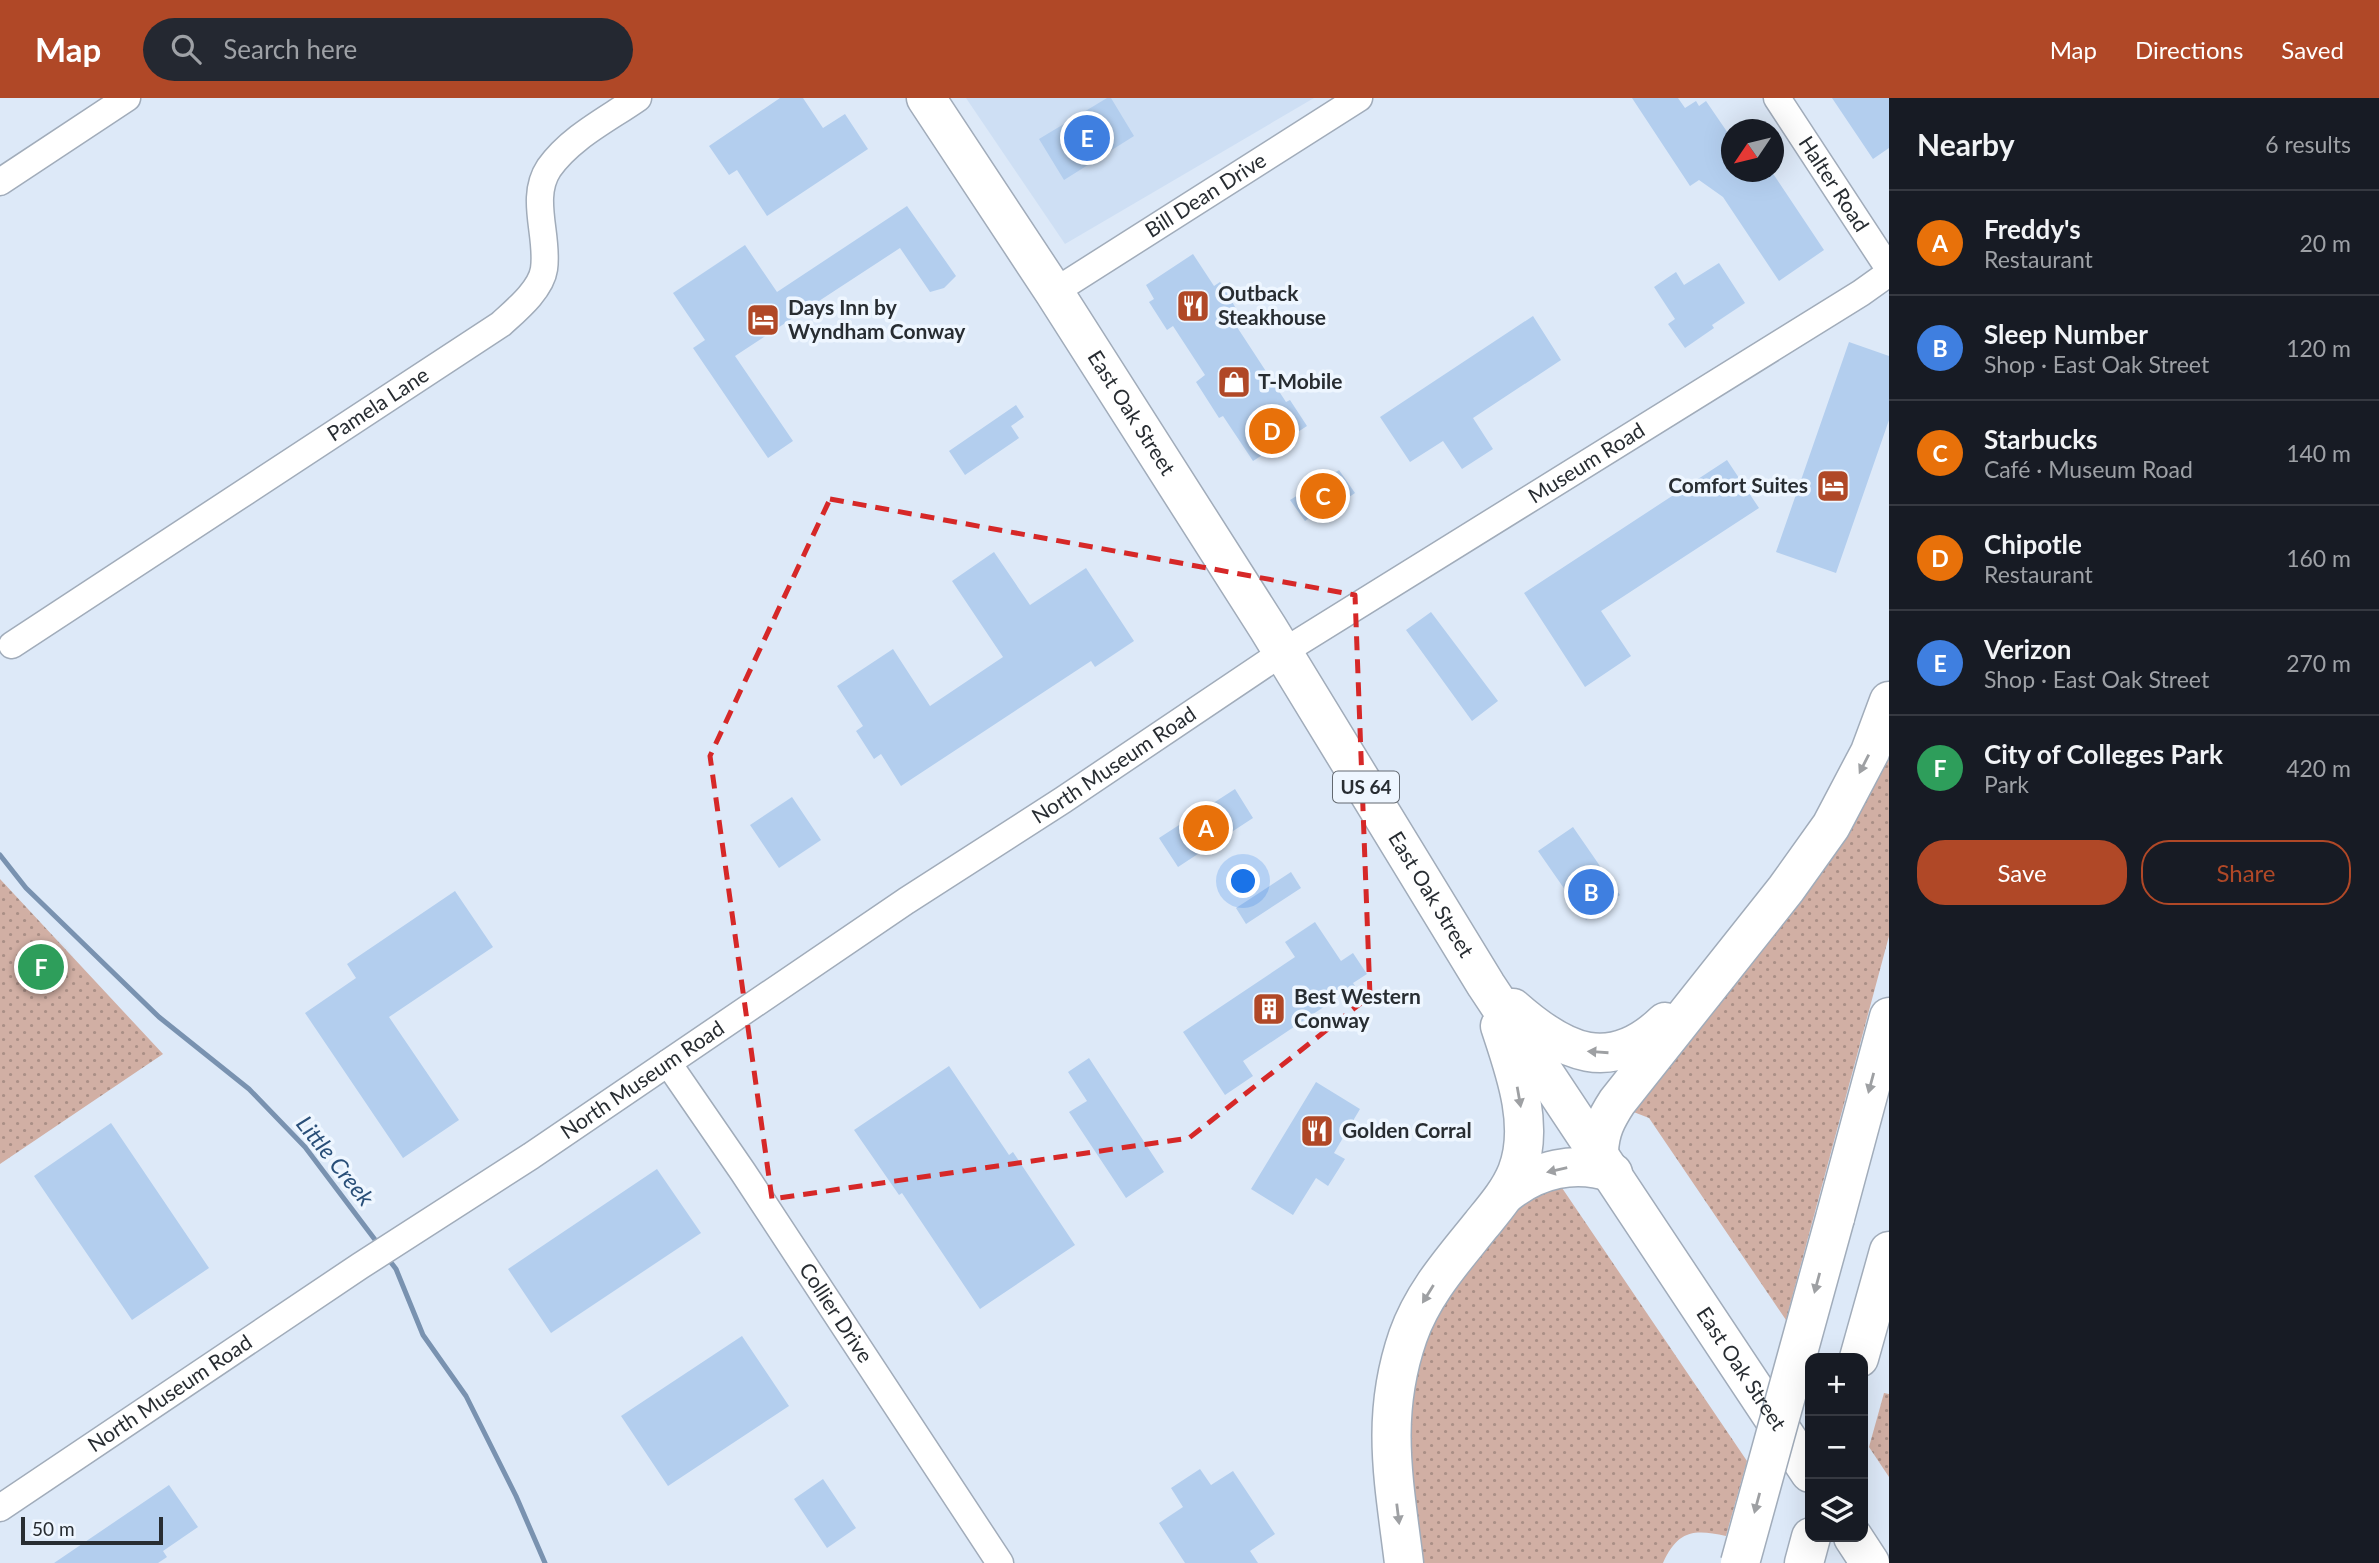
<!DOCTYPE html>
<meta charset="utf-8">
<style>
:root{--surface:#171b24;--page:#242831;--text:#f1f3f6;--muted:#9ea1a6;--line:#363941;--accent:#b04827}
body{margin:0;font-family:Lato,sans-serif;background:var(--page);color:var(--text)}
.controls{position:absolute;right:21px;bottom:21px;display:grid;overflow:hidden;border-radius:14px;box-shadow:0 7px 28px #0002}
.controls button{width:63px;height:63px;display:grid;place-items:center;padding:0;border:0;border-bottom:2px solid var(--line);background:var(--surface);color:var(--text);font:35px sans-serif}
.compass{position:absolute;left:1721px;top:21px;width:63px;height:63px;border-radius:50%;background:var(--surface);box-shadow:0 7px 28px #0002;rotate:235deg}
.scale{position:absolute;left:21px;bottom:18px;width:142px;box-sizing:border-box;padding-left:7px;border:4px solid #282d32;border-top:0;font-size:19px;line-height:24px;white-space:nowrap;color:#282d32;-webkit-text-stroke:5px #eef6ff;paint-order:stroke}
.you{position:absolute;left:1244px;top:784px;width:24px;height:24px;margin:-18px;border:5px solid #fff;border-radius:50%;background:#1a73e8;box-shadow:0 0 0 10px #1a73e833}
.badge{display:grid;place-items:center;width:46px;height:46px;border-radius:50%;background:var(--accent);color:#fff;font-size:23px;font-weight:700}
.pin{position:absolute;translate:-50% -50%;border:4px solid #fff;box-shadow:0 2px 7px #0006}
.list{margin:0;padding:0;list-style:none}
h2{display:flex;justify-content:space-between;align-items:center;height:91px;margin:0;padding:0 28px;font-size:30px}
h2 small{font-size:23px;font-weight:400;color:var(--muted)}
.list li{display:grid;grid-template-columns:46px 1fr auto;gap:21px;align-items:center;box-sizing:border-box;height:105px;padding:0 28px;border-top:2px solid var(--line)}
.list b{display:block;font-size:26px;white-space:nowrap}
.list p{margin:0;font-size:23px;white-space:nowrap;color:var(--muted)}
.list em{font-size:23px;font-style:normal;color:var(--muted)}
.actions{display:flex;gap:14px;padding:21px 28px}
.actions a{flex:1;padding:16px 0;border:2px solid var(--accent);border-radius:28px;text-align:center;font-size:24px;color:var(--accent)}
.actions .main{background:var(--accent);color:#fff}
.icon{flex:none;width:38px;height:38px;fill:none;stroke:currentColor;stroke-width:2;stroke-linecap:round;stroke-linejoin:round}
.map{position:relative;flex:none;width:1889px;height:1465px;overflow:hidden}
header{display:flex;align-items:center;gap:42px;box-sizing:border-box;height:98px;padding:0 35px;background:var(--accent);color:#fff}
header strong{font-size:33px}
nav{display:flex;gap:38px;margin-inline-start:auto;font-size:24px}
.search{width:490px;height:63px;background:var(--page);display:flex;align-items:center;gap:18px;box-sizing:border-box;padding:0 24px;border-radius:38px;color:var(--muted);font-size:26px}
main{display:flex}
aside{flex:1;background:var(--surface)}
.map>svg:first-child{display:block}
</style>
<header>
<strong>Map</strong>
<div class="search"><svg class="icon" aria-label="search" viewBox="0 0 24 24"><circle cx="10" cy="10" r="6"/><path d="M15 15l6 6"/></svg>Search here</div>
<nav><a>Map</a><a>Directions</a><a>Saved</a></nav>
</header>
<main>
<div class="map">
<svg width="1889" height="1465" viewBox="0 0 1889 1465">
<defs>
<pattern id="grass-dots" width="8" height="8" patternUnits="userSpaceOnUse" patternTransform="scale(1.75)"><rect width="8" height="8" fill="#d1afa4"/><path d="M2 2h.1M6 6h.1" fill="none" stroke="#aa8f86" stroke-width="1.8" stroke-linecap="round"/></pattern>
</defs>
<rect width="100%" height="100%" fill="#dde9f8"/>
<!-- built -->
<path fill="#cedff4" d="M966 0H1314L1065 146Z"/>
<!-- grass -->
<path fill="url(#grass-dots)" d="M1889 641V838L1786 1222 1649 1020 1631 1013Z
M0 781 163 956 0 1066Z
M1558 1084 1747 1363 1726 1438C1694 1431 1678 1432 1663 1465H1419L1406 1370 1408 1291 1428 1226 1458 1173 1534 1094Z
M1884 1295 1889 1296V1379L1869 1349Z"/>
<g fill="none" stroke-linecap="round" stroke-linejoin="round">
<!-- stream -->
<path stroke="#7992b0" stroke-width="5" d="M0 757 26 790 159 919 249 991 305 1049 379 1147
M386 1158 396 1171 423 1237 466 1298 516 1398 545 1465"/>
</g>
<!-- building -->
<path fill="#b3ceee" d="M780 0H803L823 30 845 16 868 51 767 118 737 72 729 77 709 48Z
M1107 0H1111L1134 38 1064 82 1039 41Z
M1632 0H1678L1685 10 1696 3 1699 8 1706 3 1732 41V74H1772L1824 152 1779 183 1723 99 1699 82 1690 88Z
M1832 0H1889V50L1873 61Z
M907 108 956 178 944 190 930 194 900 150 735 258 793 343 768 360 693 250 705 242 673 195 745 147 777 194Z
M1193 156 1214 188 1220 184 1237 212 1232 215 1240 227 1237 229 1286 304 1290 302 1307 328 1253 363 1223 318 1219 320 1196 284 1205 277 1173 228 1167 232 1149 204 1154 201 1146 187Z
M1719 165 1745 205 1712 227 1714 230 1685 250 1668 226 1675 221 1654 189 1676 174 1684 187Z
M1533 218 1561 262 1473 320 1493 351 1462 371 1443 343 1410 364 1380 319Z
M1849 244 1889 258V322L1836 475 1776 454Z
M1016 307 1024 319 1011 328 1019 340 965 377 949 353Z
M1727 362 1759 410 1601 513 1631 558 1585 589 1524 495Z
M1339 372 1355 395 1318 420 1315 416 1305 423 1290 402Z
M994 454 1030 507 1086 470 1134 543 1095 569 1091 563 901 688 881 656 874 661 856 633 863 628 837 588 893 551 930 608 1003 559 952 483Z
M1431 514 1498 603 1472 623 1406 532Z
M1235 691 1253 720 1178 769 1159 740Z
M792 699 821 742 779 770 750 727Z
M1573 729 1620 797 1586 822 1538 753Z
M1291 774 1301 790 1246 826 1236 810Z
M455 793 493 849 389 919 459 1022 403 1060 305 915 356 880 347 866Z
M1315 824 1341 863 1353 855 1367 876 1353 885 1355 888 1243 963 1253 978 1225 997 1183 934 1295 859 1285 844Z
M1089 960 1164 1074 1126 1100 1069 1014 1087 1003 1068 974Z
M949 968 1009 1057 1013 1054 1075 1147 980 1211 902 1095 899 1097 854 1032Z
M1316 984 1360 1011 1334 1055 1345 1061 1328 1088 1316 1080 1293 1117 1251 1091Z
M111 1025 209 1170 132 1222 34 1078Z
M657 1071 701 1135 551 1235 508 1171Z
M742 1238 789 1308 668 1388 621 1318Z
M1200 1371 1211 1387 1233 1373 1275 1436 1250 1453 1258 1465H1185L1159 1425 1183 1409 1171 1390Z
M823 1381 856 1430 827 1450 794 1401Z
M169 1387 198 1429 163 1453 167 1459 158 1465H54Z"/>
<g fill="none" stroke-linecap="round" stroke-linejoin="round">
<defs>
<g id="minor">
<path id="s1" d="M1777 0 1889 171"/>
<path d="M0 84 127 0"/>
<path id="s2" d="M1054 194 1359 0"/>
<path id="s3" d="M12 547 501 226C515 213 541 192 544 171 549 138 529 100 549 70 571 39 608 21 638 0"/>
<path id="s4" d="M668 965 743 1074 1000 1465"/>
<path id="s5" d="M0 1410 360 1168 531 1058 906 803 1063 702 1283 554 1861 195 1889 175"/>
</g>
<g id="highway">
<path id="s6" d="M926 0 1054 194 1268 530 1486 887 1810 1375"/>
<path d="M1513 910C1564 955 1610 977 1665 924"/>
<path d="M1599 1053C1600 1033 1606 1021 1617 1004L1786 791 1831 728 1870 654 1889 603"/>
<path d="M1506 1096C1537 1071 1575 1062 1613 1075"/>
<path d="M1835 1120 1889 919"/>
<path d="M1859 1260 1889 1153"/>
<path d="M1853 1439 1870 1465"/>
<path d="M1404 1465C1394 1383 1380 1319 1408 1238 1423 1195 1453 1162 1481 1127 1494 1111 1509 1094 1517 1074 1535 1028 1515 973 1500 928"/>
<path d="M1804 1465 1811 1439"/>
</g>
</defs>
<!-- minor casing -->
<use href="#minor" stroke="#a1acba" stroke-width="29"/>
<!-- highway casing -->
<use href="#highway" stroke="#a1acba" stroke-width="41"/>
<!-- minor -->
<use href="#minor" stroke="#fff" stroke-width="26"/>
<!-- highway -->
<use href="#highway" stroke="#fff" stroke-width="38"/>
<defs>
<path id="highway-bridge" d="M1740 1465 1835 1120"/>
</defs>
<!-- highway-bridge casing -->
<use href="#highway-bridge" stroke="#a1acba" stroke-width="41" stroke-linecap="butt"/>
<!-- highway-bridge -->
<use href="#highway-bridge" stroke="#fff" stroke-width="38"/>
</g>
<!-- one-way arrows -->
<defs><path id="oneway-solid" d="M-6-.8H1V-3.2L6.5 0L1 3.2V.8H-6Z" transform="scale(1.75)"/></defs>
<g fill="#9ea0a3">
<use href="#oneway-solid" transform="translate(1864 666) rotate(117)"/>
<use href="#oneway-solid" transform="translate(1598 954) rotate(-176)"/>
<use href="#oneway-solid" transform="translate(1871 985) rotate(105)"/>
<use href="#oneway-solid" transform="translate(1519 999) rotate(80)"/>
<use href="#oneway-solid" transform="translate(1557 1072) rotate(167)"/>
<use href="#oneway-solid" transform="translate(1817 1185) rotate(105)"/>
<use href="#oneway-solid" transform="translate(1428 1196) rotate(122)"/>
<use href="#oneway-solid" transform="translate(1757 1405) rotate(105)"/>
<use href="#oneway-solid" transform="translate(1398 1416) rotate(83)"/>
</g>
<!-- marked area -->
<path fill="none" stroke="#d62828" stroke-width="5" stroke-dasharray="14 9" stroke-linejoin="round" d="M830 401 1355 497 1370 898 1189 1040 772 1101 710 658Z"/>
<!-- icons -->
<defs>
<symbol id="restaurant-square" viewBox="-11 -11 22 22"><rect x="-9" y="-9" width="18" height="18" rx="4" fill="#b04827" stroke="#eef6ff"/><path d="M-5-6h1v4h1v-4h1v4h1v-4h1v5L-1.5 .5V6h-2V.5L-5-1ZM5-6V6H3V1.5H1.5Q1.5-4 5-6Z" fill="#fff"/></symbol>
<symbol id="hotel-square" viewBox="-11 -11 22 22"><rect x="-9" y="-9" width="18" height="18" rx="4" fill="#b04827" stroke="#eef6ff"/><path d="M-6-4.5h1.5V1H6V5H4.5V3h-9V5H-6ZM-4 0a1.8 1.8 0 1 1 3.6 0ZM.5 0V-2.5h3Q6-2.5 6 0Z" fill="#fff"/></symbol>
<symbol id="shop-square" viewBox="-11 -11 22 22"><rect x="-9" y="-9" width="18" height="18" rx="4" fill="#b04827" stroke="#eef6ff"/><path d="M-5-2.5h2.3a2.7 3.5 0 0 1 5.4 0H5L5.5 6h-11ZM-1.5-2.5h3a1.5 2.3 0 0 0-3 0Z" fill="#fff"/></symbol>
<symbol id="building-square" viewBox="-11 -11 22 22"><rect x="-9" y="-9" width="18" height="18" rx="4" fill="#b04827" stroke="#eef6ff"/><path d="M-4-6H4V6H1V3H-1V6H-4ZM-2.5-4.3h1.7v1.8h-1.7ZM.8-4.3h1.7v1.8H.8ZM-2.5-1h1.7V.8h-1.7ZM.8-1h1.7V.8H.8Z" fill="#fff"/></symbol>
</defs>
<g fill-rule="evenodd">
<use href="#restaurant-square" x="1174" y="189" width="38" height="38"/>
<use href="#hotel-square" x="744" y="203" width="38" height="38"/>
<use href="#shop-square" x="1215" y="265" width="38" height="38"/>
<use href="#hotel-square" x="1814" y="369" width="38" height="38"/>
<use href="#building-square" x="1250" y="892" width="38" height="38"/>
<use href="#restaurant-square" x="1298" y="1014" width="38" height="38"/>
</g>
<g text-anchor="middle" stroke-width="7" stroke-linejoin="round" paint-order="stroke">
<!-- shield labels -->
<rect fill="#eef6ff" stroke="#636970" stroke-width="2" x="1333" y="673.5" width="66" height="31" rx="5"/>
<g font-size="19" font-weight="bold" fill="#282d32">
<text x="1366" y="696">US 64</text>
</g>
<!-- street labels -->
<g font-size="21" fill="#282d32" stroke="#eef6ff">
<text dy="7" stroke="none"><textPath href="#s1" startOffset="103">Halter Road</textPath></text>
<text dy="7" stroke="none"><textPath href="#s2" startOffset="180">Bill Dean Drive</textPath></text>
<text dy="7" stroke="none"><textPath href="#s3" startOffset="438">Pamela Lane</textPath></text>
<text dy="7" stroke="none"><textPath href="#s6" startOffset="376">East Oak Street</textPath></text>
<text dy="7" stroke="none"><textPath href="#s5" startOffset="1900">Museum Road</textPath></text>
<text dy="7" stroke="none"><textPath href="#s5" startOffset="1339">North Museum Road</textPath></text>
<text dy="7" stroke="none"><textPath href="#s6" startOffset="943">East Oak Street</textPath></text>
<text dy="7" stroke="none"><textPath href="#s5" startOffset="772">North Museum Road</textPath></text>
<text dy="7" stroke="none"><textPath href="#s4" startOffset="301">Collier Drive</textPath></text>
<text dy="7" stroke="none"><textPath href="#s6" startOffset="1510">East Oak Street</textPath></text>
<text dy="7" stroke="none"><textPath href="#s5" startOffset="205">North Museum Road</textPath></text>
</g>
<!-- poi labels -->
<g font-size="21" font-weight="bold" fill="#282d32" stroke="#eef6ff" text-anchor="start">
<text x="1218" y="203">Outback<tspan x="1218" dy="24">Steakhouse</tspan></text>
<text x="788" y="217">Days Inn by<tspan x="788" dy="24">Wyndham Conway</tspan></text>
<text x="1258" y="291">T-Mobile</text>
<text x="1808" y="395" text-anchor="end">Comfort Suites</text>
<text x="1294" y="906">Best Western<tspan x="1294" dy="24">Conway</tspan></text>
<text x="1342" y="1040">Golden Corral</text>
</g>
<!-- water labels -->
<g font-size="23" font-style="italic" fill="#284e78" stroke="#eef6ff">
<text transform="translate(335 1063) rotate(51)" y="8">Little Creek</text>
</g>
</g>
</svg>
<div class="controls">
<button>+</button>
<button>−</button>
<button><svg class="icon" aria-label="layers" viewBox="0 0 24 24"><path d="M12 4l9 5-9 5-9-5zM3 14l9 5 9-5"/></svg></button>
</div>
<svg class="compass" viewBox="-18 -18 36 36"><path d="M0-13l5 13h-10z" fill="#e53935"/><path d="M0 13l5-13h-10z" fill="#9ea1a6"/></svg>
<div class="scale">50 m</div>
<div class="you"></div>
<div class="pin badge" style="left:1206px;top:730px;background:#e8710a">A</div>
<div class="pin badge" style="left:1591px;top:794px;background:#3f7fe0">B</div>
<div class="pin badge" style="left:1323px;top:398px;background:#e8710a">C</div>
<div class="pin badge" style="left:1272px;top:333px;background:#e8710a">D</div>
<div class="pin badge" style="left:1087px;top:40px;background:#3f7fe0">E</div>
<div class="pin badge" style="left:41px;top:869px;background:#2e9e5b">F</div>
</div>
<aside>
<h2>Nearby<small>6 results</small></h2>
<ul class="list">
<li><span class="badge" style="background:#e8710a">A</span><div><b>Freddy's</b><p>Restaurant</p></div><em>20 m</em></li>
<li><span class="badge" style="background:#3f7fe0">B</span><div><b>Sleep Number</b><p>Shop · East Oak Street</p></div><em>120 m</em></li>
<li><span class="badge" style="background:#e8710a">C</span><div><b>Starbucks</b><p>Café · Museum Road</p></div><em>140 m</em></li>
<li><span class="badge" style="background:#e8710a">D</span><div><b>Chipotle</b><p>Restaurant</p></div><em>160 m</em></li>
<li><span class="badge" style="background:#3f7fe0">E</span><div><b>Verizon</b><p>Shop · East Oak Street</p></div><em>270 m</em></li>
<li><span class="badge" style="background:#2e9e5b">F</span><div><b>City of Colleges Park</b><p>Park</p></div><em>420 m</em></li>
</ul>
<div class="actions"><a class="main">Save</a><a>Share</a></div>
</aside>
</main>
